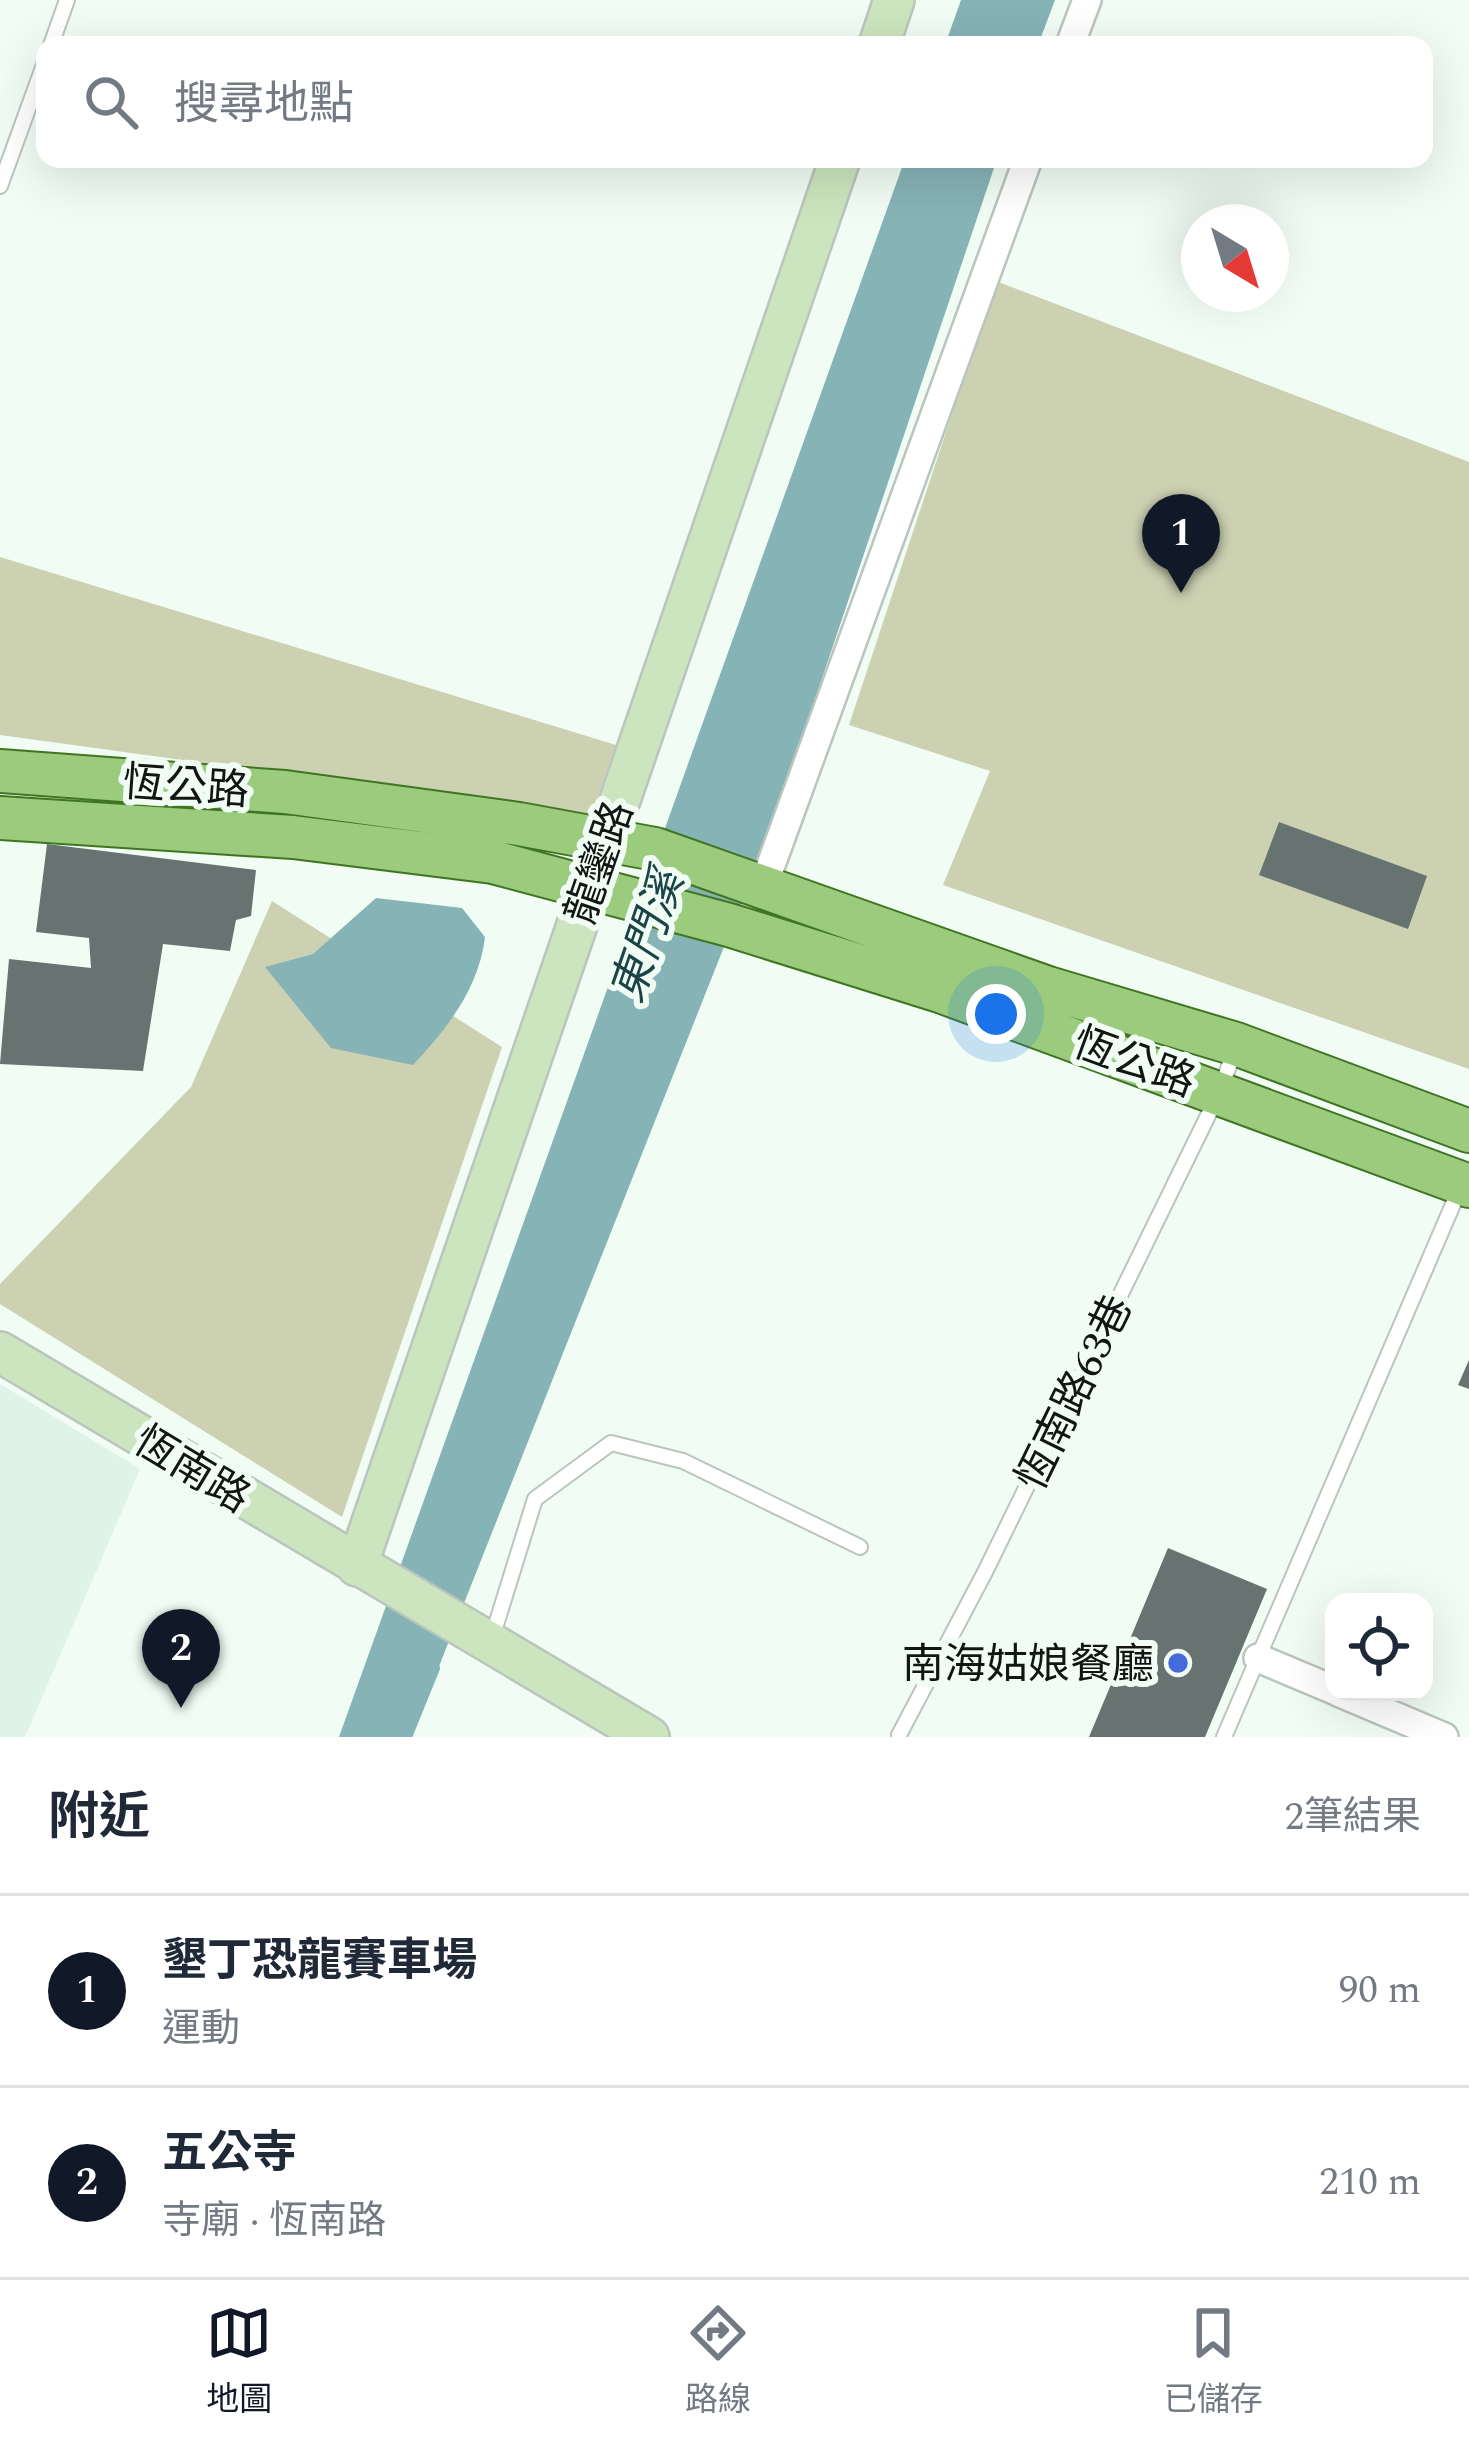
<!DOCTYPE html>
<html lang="zh-TW">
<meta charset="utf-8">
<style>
:root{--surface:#fff;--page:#f2f2f3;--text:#1f2937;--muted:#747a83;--line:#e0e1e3;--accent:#111827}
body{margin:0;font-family:Spectral,"Noto Sans TC",serif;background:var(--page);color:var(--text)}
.controls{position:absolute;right:36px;bottom:36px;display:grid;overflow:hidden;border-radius:24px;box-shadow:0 12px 48px #0002}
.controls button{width:108px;height:108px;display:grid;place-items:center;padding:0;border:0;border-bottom:3px solid var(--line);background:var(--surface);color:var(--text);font:60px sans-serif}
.compass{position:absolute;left:1181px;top:204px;width:108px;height:108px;border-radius:50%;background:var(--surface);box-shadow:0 12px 48px #0002;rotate:142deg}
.you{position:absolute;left:996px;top:1014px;width:42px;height:42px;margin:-30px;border:9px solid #fff;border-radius:50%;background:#1a73e8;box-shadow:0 0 0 18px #1a73e833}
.badge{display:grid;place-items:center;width:78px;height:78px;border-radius:50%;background:var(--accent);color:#fff;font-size:39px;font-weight:700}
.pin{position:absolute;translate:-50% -99px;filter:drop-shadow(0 3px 6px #0008)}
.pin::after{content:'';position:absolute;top:63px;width:42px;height:36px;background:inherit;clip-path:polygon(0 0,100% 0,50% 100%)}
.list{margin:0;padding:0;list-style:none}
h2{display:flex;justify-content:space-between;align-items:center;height:156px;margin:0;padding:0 48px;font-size:51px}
h2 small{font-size:39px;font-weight:400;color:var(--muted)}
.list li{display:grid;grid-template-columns:78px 1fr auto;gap:36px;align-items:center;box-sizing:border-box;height:192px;padding:0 48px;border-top:3px solid var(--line)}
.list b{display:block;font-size:45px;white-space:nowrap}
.list p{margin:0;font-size:39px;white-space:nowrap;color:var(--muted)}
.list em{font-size:39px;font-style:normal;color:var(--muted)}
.icon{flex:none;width:66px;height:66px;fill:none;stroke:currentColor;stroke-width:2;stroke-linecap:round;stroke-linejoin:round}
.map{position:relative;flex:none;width:1469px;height:1737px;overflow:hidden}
.search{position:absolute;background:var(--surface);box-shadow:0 12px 48px #0002;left:36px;right:36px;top:36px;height:132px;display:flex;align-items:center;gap:30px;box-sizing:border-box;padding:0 42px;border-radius:24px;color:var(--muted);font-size:45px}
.sheet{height:540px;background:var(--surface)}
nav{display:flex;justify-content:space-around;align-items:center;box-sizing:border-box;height:168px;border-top:3px solid var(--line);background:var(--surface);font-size:33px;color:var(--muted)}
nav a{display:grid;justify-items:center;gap:6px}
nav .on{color:var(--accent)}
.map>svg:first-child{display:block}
</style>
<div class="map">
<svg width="1469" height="1737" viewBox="0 0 1469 1737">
<rect width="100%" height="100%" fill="#f0fcf4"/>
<!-- built -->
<path fill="#dff3e7" d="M0 1384 140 1469 25 1737H0Z"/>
<!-- green -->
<path fill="#ccd1b2" d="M996 281 1469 462V1069L943 885 990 771 849 725Z
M0 557 616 745 591 816 0 735Z
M272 901 502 1047 342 1517 0 1304V1284L191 1087Z"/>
<!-- water -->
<path fill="#86b3b6" d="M961 0H1055L1038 45H945Z
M905 159H997L775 818 411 1737H339Z
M376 898 462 908 485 937C479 988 447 1029 413 1065L331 1048 265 967 313 954Z"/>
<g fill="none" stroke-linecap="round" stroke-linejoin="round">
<!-- stream -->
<path stroke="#86b3b6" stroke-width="10" d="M407 1737 435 1668"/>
</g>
<!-- building -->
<path fill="#667370" d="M1279 822 1427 876 1408 929 1259 875Z
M47 844 256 870 251 916 236 920 230 951 163 944 143 1071 0 1064 9 959 91 968 89 938 36 932Z
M1469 1360V1389L1458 1385Z
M1168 1548 1267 1589 1205 1737H1089Z"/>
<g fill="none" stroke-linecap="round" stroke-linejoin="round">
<defs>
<path id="lane" d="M51 45 67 0
M0 186 45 62
M491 1641 535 1499 611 1443 683 1461 860 1547
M899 1735 985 1572 1220 1091 1235 1049
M1224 1737 1460 1188"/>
<path id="street" d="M1070 45 1087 0
M763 887 1028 159
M1258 1658 1334 1690
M1338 1692 1444 1737"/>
<path id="secondary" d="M879 45 894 0
M0 1352 649 1737
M357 1566 840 159"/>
<path id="primary" d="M0 771 285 792 519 824 655 849 1048 988 1236 1044 1469 1131
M0 818 293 837 493 862 729 925 940 991 1469 1186"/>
</defs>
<!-- lane casing -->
<use href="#lane" stroke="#b9c5bd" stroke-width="18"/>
<!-- street casing -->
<use href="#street" stroke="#b9c5bd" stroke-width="32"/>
<!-- secondary casing -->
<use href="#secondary" stroke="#b9c5bd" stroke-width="44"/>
<!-- primary casing -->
<use href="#primary" stroke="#3f7520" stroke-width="46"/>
<!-- lane -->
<use href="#lane" stroke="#fff" stroke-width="14"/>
<!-- street -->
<use href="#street" stroke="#fff" stroke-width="27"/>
<!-- secondary -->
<use href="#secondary" stroke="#cde5be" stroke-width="39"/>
<!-- primary -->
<use href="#primary" stroke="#9bcb7d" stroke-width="42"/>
</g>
<!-- markers -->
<circle fill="#4669dc" stroke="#f0fcf4" stroke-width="4.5" cx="1178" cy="1663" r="12"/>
<g text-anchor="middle" stroke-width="12" stroke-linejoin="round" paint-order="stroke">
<!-- street labels -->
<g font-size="42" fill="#111513" stroke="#f0fcf4">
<text transform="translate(186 785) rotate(4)" y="15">恆公路</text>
<text transform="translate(598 862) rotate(-71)" y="15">龍鑾路</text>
<text transform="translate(1135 1061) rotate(20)" y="15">恆公路</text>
<text transform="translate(1073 1392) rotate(-64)" y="15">恆南路63巷</text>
<text transform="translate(193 1468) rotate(31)" y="15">恆南路</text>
</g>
<!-- poi labels -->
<g font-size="42" fill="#111513" stroke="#f0fcf4" text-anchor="end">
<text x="1154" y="1678">南海姑娘餐廳</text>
</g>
<!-- water labels -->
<g font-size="45" font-style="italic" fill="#1a4447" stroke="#f0fcf4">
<text transform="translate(646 936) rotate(-71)" y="16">東門溪</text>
</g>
</g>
</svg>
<div class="controls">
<button><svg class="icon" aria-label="locate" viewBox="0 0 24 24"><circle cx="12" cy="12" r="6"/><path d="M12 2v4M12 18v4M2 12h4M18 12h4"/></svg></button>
</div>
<svg class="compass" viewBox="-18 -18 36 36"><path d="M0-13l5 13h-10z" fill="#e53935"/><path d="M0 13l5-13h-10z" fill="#747a83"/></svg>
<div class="you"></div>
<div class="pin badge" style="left:1181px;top:593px">1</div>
<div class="pin badge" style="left:181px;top:1708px">2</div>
<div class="search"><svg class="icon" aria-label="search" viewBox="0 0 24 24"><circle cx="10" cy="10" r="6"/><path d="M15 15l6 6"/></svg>搜尋地點</div>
</div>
<section class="sheet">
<h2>附近<small>2筆結果</small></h2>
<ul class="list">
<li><span class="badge">1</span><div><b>墾丁恐龍賽車場</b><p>運動</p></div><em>90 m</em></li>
<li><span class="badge">2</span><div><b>五公寺</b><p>寺廟 · 恆南路</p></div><em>210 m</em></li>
</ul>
</section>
<nav>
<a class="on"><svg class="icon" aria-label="map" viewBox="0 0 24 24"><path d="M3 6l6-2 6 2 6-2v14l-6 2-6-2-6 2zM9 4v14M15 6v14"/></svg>地圖</a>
<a><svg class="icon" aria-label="directions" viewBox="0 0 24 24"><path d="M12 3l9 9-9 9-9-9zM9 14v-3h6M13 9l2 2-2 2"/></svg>路線</a>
<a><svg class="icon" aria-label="saved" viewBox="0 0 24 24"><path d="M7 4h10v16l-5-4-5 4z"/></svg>已儲存</a>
</nav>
